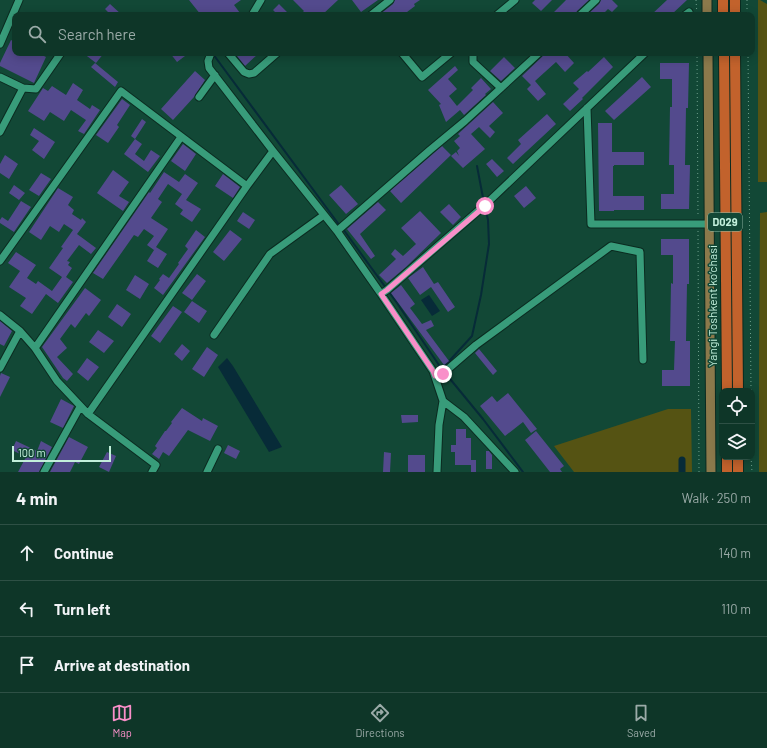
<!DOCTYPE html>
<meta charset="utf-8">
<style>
:root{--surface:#0e3628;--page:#173e30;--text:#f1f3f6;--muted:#9baba8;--line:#2e5045;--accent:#f98fc9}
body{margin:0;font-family:Barlow,sans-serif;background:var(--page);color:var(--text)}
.controls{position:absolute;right:12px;bottom:12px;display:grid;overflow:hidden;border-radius:8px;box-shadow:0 2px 10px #0003}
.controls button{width:36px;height:36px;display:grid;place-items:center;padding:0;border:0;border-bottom:1px solid var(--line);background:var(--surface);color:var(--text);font:20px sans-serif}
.scale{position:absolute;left:12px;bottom:10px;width:99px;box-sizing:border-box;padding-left:4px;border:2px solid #c2efdb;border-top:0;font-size:11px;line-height:14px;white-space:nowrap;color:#c2efdb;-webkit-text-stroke:3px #124836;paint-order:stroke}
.stop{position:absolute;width:12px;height:12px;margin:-9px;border:3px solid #f98fc9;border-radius:50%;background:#fff}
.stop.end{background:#f98fc9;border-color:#fff;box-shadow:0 1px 4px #0008}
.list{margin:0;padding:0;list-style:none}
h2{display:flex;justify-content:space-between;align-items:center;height:52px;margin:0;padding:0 16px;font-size:17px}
h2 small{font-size:13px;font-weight:400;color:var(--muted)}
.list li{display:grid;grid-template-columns:26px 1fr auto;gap:12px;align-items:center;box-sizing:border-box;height:56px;padding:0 16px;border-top:1px solid var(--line)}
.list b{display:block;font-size:15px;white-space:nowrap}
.list em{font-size:13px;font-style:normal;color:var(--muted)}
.icon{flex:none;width:22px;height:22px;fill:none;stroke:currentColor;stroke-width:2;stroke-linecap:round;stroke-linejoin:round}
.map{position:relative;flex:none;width:767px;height:472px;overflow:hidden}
.search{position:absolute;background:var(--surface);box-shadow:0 2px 10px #0003;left:12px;right:12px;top:12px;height:44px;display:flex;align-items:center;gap:10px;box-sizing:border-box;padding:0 14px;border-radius:8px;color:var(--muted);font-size:15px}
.sheet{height:220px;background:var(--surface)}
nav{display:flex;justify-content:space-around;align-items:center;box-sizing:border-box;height:56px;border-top:1px solid var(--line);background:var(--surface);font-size:11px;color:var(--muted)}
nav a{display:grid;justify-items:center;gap:2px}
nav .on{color:var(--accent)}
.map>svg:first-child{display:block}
</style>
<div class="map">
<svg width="767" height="472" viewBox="0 0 767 472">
<rect width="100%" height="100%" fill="#124836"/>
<!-- green -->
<path fill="#555313" d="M758 0H760L767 4V182H758Z
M767 212V472H759V363L760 213Z
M668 409H691L692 472H574L554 446Z"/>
<!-- water -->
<path fill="#072b38" d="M429 295 440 311 432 316 421 300Z
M227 358 233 366 282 447 269 452 218 367Z"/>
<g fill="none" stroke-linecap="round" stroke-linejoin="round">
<!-- stream -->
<path stroke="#072b38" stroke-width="2" d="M213 54 340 226
M477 166 484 203
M343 229 397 303 443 371
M442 369 472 336 481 295 489 244 488 220 485 207
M446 374 483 419 523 472"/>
<!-- canal -->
<path stroke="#072b38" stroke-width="7" d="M682 460V472"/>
</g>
<!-- building -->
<path fill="#534a8d" d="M189 0H241L234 5 240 13 237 15H201Z
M293 0H338L322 15H300L304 11Z
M352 0H378L361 12Z
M395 0H420L414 4 415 6 403 15 400 12 396 15H379L393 4Z
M535 0H552L541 11 532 3Z
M566 0H589L577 11 575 15H551Z
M601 0H612L618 6 612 12 608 9 602 15H587L599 4Z
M667 0H687L671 15H651Z
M110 4 122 15H111L105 9Z
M279 4 290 15H278L273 10Z
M11 40 15 42V53H38L46 57 34 83 0 66V63Z
M83 53H104L96 63Z
M170 53H189L177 62Z
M241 53H259L245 66 237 56Z
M546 53H565L574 63 565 72 556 62 535 81 546 94 538 101 527 89 531 85 522 76Z
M504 57 515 68 501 81 490 71Z
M604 57 613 67 582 98 583 99 570 111 563 104 579 89 573 83 587 71 588 72Z
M95 63 118 82 115 87 91 67Z
M660 63H689L688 108H686L685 165H690L689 209H661V194H674V165H669L670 107H672V79H660Z
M455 66 458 70 448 79 457 89 449 96 457 106 473 90 471 88 481 78 491 89 485 94 486 95 464 115 460 110 446 122 439 105 441 104 428 90Z
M195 71 205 80 194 97 173 120 161 109Z
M642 77 651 87 614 120 605 111Z
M73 83 83 90 77 100 90 109 92 105 100 110 84 134 78 131 86 120 71 110 64 121 50 112 44 121 28 111 43 88 48 91 52 86 66 95Z
M122 99 130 105 117 125 119 127 108 143 96 135Z
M493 102 503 113 489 126 495 132 490 138 479 127 471 134 485 149 463 168 451 156 456 152 459 156 457 151 460 148 454 141 460 136 458 134Z
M547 114 556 124 513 164 507 158 521 144 518 140Z
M142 119 146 122 135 139 131 136Z
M598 123H612V152H644V165H614V166H613V196H644V210H614V211H599Z
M34 128 55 142 44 159 32 150 39 141 30 135Z
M135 139 142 144 135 154 144 161 151 150 160 156 148 172 124 154Z
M183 144 196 154 185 171 171 161Z
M442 146 451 155 401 203 390 191Z
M5 155 18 164 9 179 0 173V164Z
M492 159 504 171 497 177 486 164Z
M113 170 129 182 119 196 129 202 123 211 97 193Z
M164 172 179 182 185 174 198 183 186 200 201 209 192 222 180 214 183 210 175 204 182 194 168 184 158 199 162 202 151 218 168 229 154 250 147 245 154 236 144 229 138 237 134 235 103 279 93 273 149 192 150 193Z
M41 173 51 179 39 196 29 190Z
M223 174 240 187 233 198 215 186Z
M14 185 25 193 19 200 9 193Z
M341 185 358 204 346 214 329 195Z
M526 186 536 198 524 208 514 196Z
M58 188 73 197 68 205 74 210 72 214 81 220 82 218 86 222 77 234 96 248 91 254 79 245 67 261 70 262 68 265 72 268 66 277 73 282 58 303 46 294 32 314 20 306 26 298 9 287 20 271 8 263 16 252 36 265 27 278 36 284 38 281 52 291 62 277 49 268 63 248 61 247 73 230 64 224 59 232 50 226 41 240 29 232Z
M21 201 31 207 14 232 0 223V220L2 217 8 221Z
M378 202 386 210 360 234 375 256 371 259 347 229Z
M449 204 461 217 453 225 440 212Z
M420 211 441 233 406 267 387 283 379 275 396 259 391 254 395 249 403 256 416 244 401 228Z
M243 212 255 220 249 229 237 221Z
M196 230 205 237 163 295 154 288 160 280 159 279 163 274 169 278 179 264 178 263 188 249 185 246Z
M230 230 242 239 224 261 213 252Z
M661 239H689V284H687L686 341H690V386H662V370H674L675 341H670L671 283 673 284V255H661Z
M156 247 167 254 158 268 147 261Z
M423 267 434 284 438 282 455 307 448 312 431 287 420 295 408 278Z
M197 274 206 281 192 300 182 293Z
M135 275 149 284 140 299 126 290Z
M401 285 415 304 410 308 422 324 431 320 434 326 426 330 449 361 444 365 391 293Z
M85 288 101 300 89 316 86 313 75 328 71 324 60 339 67 348 57 357 73 374 67 381 63 378 42 347Z
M192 301 207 311 199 323 184 312Z
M117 304 131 314 122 327 108 317Z
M173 306 182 312 160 343 151 336Z
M0 321 12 331 4 346 0 344Z
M98 330 114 341 104 353 89 342Z
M182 344 190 351 182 361 174 354Z
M207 347 218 355 204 377 192 369Z
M479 349 497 371 493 375 475 353Z
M87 358 99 367 88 381 77 372Z
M1 373 10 377 0 397V376Z
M508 393 537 429 531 433 523 422 505 436 480 406 492 396 497 402Z
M61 399 74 406 63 428 50 422Z
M182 408 202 421 203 418 218 426 210 441 188 430 169 456 163 452 159 459 152 454 157 448 155 446 165 431H166L172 423 171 422Z
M401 415H418V422L402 423Z
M456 429H466V438H471V460H476V472H471V465H455V452H451V445H456Z
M536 431 564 466 560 469 562 472H550L525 440Z
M69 437 88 447 79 464 75 462 70 472H50Z
M16 441 37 451 41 441 52 447 39 472H18L26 457 12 450Z
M228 445 240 451 236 459 224 453Z
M486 451H489L492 455V469H486Z
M107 452 116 456 109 472 99 467Z
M384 452 391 453 390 472H383Z
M408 455H425V472H408Z"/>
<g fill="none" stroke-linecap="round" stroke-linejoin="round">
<defs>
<path id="minor" d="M252 15 261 0
M371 15 390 0
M497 15 515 0
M580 15 596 0
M685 15 689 12
M0 44 19 0
M211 53 208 61 209 68 273 151 337 231 381 294 433 371 443 401 439 425 437 472
M228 53 244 72 249 74 254 73 277 53
M402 53 422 77 451 53
M473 53V62L501 88
M0 77 23 88 36 89 61 53
M199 97 215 75
M587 108 591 224H709
M0 132 23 88
M337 231 430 150 465 121 539 53
M0 261 121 91 247 186
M381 294 387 290 485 205 645 53
M0 315 20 331 35 348 57 381 88 414 156 465 152 472
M214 335 270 254 324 215
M35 348 181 137
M0 368 20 331
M435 376 443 374 447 370 476 345 611 246 640 252 643 360
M443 401 464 417 515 472
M88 414 247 186 273 151
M44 472 80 407
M207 472 218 449"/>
<path id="major" d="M707 0V15
M708 53 711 472"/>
<path id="highway" d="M723 0V15
M735 0V15
M724 53 727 391
M735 53 738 391
M727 457V472
M738 457V472"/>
</defs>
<!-- minor casing -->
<use href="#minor" stroke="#0b2b20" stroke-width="9"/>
<!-- major casing -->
<use href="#major" stroke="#0b2b20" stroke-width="11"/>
<!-- highway casing -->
<use href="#highway" stroke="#0b2b20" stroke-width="12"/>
<!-- path -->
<path stroke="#70a18e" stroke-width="1" stroke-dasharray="1 3" stroke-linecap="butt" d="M696 0 697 15
M747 0V15
M697 53 698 217
M748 53 751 391
M698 231 699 472
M751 457 752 472"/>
<!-- minor -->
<use href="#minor" stroke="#389c7a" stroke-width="7"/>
<!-- major -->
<use href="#major" stroke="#8b794b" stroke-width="9"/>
<!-- highway -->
<use href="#highway" stroke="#c2622c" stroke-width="10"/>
</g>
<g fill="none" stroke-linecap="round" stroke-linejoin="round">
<!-- route -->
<path stroke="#f98fc9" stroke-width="5" d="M443 374 435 376 433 371 381 294 387 290 485 206"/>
</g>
<g text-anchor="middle" stroke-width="3" stroke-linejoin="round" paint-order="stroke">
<!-- shield labels -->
<rect fill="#124836" stroke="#8dbdaa" stroke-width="1" x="708" y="213" width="34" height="18" rx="3"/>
<g font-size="11" font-weight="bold" fill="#c2efdb">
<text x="725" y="226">D029</text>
</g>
<!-- street labels -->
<g font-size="12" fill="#c2efdb" stroke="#124836">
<text transform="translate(713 306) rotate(-90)" y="4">Yangi Toshkent ko‘chasi</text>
</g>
</g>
</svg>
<div class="controls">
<button><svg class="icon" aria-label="locate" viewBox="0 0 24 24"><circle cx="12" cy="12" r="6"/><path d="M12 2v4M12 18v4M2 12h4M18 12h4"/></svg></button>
<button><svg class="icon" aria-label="layers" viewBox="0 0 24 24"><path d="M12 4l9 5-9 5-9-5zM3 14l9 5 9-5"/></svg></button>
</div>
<div class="scale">100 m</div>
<div class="stop" style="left:485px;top:206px"></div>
<div class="stop end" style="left:443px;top:374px"></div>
<div class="search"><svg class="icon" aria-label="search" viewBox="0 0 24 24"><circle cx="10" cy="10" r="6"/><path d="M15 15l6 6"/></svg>Search here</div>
</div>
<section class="sheet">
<h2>4 min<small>Walk · 250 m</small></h2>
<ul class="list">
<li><svg class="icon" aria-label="ahead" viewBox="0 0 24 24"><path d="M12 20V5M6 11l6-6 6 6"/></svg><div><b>Continue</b></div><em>140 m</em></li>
<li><svg class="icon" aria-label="left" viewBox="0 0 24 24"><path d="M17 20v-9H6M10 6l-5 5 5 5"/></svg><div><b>Turn left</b></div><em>110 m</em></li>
<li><svg class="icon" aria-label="arrive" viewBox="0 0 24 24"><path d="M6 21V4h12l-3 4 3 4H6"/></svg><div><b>Arrive at destination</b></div></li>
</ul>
</section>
<nav>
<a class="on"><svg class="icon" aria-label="map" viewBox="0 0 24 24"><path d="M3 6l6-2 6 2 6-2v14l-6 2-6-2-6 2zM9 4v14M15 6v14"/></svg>Map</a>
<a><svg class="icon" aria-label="directions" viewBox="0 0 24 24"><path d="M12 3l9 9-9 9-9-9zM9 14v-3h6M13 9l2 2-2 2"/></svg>Directions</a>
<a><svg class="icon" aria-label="saved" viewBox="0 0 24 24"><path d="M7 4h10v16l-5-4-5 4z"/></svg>Saved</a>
</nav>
